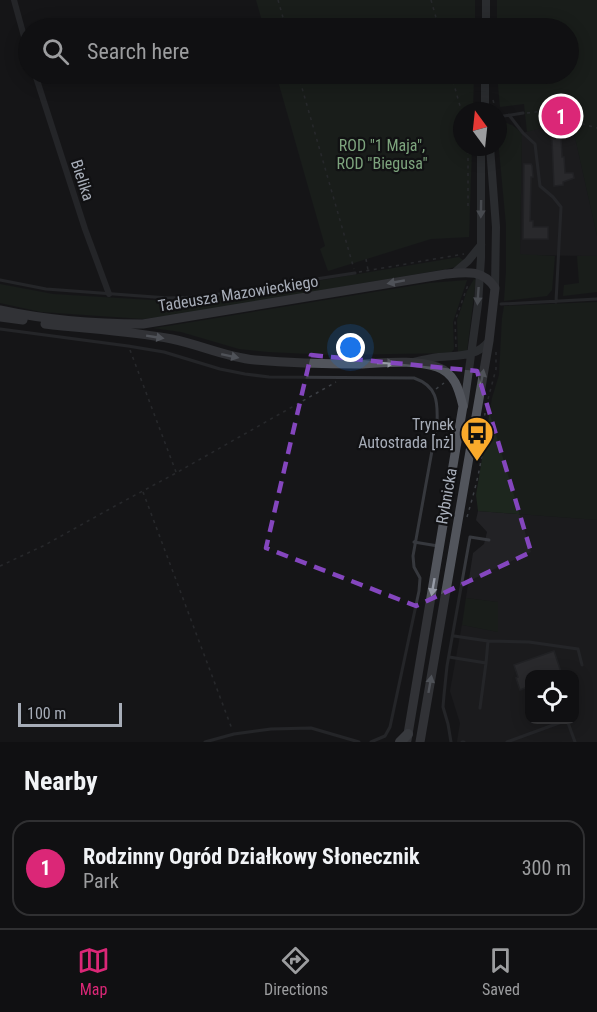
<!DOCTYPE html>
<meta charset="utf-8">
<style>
:root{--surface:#101012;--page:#1e1e20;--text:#f1f3f6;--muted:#9c9d9f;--line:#303032;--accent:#db2777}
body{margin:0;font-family:"Roboto Condensed",sans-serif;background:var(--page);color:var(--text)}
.controls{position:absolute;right:18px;bottom:18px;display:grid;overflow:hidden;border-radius:12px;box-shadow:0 3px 15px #0003}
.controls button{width:54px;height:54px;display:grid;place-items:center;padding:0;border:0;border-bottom:2px solid var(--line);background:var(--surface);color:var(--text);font:30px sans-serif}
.compass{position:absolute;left:453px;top:102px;width:54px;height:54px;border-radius:50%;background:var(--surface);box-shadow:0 3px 15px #0003;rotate:345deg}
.scale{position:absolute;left:18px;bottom:15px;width:104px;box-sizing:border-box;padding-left:6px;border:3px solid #a7adb8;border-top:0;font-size:16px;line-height:21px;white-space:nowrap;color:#a7adb8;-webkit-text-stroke:4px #111113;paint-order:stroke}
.you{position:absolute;left:351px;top:348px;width:21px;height:21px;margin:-15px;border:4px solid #fff;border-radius:50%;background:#1a73e8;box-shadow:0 0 0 9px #1a73e833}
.badge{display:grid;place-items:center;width:39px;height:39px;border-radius:50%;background:var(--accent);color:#fff;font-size:20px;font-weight:700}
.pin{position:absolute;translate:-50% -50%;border:3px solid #fff;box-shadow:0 2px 6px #0006}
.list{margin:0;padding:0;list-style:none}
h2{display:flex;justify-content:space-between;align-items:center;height:78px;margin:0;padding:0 24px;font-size:26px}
h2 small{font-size:20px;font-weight:400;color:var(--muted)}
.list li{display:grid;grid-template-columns:39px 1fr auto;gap:18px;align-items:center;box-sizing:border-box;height:96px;margin:0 12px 12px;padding:0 12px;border:2px solid var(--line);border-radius:18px}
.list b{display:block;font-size:22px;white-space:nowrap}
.list p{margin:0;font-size:20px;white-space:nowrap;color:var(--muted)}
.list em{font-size:20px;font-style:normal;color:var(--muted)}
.icon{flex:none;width:33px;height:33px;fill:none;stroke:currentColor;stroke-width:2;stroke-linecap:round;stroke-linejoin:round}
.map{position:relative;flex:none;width:597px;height:742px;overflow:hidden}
.search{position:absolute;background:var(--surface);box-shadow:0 3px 15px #0003;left:18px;right:18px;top:18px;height:66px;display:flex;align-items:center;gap:15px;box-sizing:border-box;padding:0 21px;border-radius:33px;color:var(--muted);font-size:22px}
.sheet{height:186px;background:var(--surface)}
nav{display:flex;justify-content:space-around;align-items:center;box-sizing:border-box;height:84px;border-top:2px solid var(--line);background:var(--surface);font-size:16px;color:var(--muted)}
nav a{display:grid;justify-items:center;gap:3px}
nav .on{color:var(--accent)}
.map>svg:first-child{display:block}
</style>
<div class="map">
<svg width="597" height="742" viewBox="0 0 597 742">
<rect width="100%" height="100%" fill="#161618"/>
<!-- built -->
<path fill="#222225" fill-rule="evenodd" d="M571 119 597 236V256L520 255 522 133Z
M478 511 597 520V742H457L460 723 450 691 462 625 498 632V602L466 598 473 553 484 544 487 532 476 520ZM530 674H574V720H530Z"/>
<!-- green -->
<path fill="#1d261e" d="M256 0H475V28H264Z
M497 0H597V236L571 120 527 132 524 104 500 107 497 74H568V28H497Z
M276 74H474L473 111H462V147H472L469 237 431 239 328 271 320 249 325 246Z
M500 121 512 125 522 133 520 254 555 256 552 290 547 296 504 301 506 271V225L498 139Z
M577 256H597V292L563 296 564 285 579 283Z
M459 257 464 261 455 267 447 269 182 314 144 319 41 312 0 303V284L53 294 168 301 204 300Z
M474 279 476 280 467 351 458 352 457 320 467 291Z
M467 280 453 322 454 349 451 353 333 355 268 352 239 349 181 332 153 328 168 326 429 283Z
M597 302V520L478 511 476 495 492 398 499 375 502 318 504 306Z
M466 598 498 602V632L462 625Z"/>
<!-- building -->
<path fill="#404145" stroke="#2f3034" stroke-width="1.5" d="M561 138 562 157H564L565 173H573L574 178 563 182V185L554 186 552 139Z
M524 164H531L532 166 533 177H531L530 221H533V227H548V239H523Z
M554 651 562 675H530V686L520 690 516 678 518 677 514 665Z"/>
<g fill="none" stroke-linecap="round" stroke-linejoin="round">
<!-- path -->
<path stroke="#3c3f44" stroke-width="1.5" stroke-dasharray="3 4.5" stroke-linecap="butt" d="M278 0 286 28
M431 0 439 28
M298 74 354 269
M451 74 462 113
M493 100 496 111
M527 113 561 109 567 111 583 124 597 128
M468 206V147
M366 259 368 270
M359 272 464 254
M456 347 455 321 469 282
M130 350 176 472
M436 389 444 383
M488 399 496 369V351
M484 423 485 413
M143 492 232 729
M467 517C476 486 485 454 484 422
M0 566 45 545 115 506 176 473 336 382"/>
<!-- service -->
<path stroke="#36383d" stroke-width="3" d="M509 115 523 133 535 144 540 186 553 197 561 207 556 302
M498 117 523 113
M0 280 46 289 168 298 200 297 355 273
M501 304 597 299
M0 329 128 346 164 352 220 369 245 374 269 377 414 378C437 386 438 401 437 423L413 556 414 567 420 578 419 591 390 727 385 736 371 742
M414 542 438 546
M488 641 529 642 578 649 582 665
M449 657 486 663 488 641 454 636
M480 708 486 663
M205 742 234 734 271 729 311 728 359 742
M451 742 448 724 443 707 444 695 447 666 470 537 489 540
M462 742H464
M507 742 567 720 575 742"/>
<!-- minor -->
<path stroke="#36383d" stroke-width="6" d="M14 0 28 51
M35 74 85 229 109 294"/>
<!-- secondary -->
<path stroke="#44474d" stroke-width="8" d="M486 28V0
M485 111V74
M490 147 496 227 495 288
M454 273 468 261 481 245
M414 362C422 360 431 358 439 357 458 355 476 358 489 341
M464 406 478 304 481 258V147"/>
<!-- primary -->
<path stroke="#52555c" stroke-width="9" d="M0 310C46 320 96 324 143 324L446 274C466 272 483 269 495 288L489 341 420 742
M0 317 23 320
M45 324C87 329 130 331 172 339 201 345 225 357 255 360 290 363 325 364 360 364 384 363 414 359 437 367 455 373 459 390 463 406L407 740"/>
<!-- motorway -->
<path stroke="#62666e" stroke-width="10" d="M400 742 408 734"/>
</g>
<!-- one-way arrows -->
<defs><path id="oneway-solid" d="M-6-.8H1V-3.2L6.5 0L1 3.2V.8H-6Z" transform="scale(1.5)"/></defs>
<g fill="#848993">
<use href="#oneway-solid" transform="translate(481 209) rotate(91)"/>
<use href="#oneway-solid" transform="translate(478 296) rotate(94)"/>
</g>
<g fill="#969ba6">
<use href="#oneway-solid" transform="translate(396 282) rotate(170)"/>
<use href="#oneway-solid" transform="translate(155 337) rotate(9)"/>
<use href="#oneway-solid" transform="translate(230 356) rotate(12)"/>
<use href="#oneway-solid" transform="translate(386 363) rotate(-1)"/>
<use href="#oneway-solid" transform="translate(482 378) rotate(-79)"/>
<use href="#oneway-solid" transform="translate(433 587) rotate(100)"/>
<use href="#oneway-solid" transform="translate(430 684) rotate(-80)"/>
</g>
<!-- marked area -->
<path d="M0 0H597V742H0ZM311 355 477 371 531 552 416 606 266 548Z" fill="#161618" fill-opacity=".55" fill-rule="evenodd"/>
<path fill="none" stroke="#8446be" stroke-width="4.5" stroke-dasharray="12 8" stroke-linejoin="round" d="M311 355 477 371 531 552 416 606 266 548Z"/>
<!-- icons -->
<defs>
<symbol id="bus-pin" viewBox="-11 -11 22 30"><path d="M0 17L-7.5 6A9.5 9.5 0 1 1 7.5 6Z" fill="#faaa2b" stroke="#111113"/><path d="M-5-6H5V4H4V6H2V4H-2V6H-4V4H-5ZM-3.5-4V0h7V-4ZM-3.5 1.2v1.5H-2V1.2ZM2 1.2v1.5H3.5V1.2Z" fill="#111"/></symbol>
</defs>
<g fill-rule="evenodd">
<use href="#bus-pin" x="458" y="414" width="38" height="52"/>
</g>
<g text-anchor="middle" stroke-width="4.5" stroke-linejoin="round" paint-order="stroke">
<!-- park labels -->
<g font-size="16" fill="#7da47d" stroke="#111113">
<text x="382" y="151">ROD "1 Maja",<tspan x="382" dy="18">ROD "Biegusa"</tspan></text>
</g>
<!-- street labels -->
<g font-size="16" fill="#a7adb8" stroke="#111113">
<text transform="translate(83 180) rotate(72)" y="6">Bielika</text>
<text transform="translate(238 293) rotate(-9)" y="6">Tadeusza Mazowieckiego</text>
<text transform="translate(446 496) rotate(-80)" y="6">Rybnicka</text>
</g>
<!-- poi labels -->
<g font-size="16" fill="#a7adb8" stroke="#111113" text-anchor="end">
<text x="454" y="430">Trynek<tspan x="454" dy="18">Autostrada [nż]</tspan></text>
</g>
</g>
</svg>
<div class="controls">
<button><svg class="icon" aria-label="locate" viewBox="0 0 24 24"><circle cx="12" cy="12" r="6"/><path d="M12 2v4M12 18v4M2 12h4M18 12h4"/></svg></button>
</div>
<svg class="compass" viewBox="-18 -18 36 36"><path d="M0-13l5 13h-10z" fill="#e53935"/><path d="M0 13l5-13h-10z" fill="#9c9d9f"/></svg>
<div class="scale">100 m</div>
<div class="you"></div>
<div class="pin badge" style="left:561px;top:116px">1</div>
<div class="search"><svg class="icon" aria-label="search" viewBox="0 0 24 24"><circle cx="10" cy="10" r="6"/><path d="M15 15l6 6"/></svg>Search here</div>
</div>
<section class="sheet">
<h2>Nearby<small></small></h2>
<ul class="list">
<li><span class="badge">1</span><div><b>Rodzinny Ogród Działkowy Słonecznik</b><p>Park</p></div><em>300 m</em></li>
</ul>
</section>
<nav>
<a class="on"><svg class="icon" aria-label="map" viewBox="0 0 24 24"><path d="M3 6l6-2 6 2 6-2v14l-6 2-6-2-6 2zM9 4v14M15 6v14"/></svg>Map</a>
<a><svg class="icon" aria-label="directions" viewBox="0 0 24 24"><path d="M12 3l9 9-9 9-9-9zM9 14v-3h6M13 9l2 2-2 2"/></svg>Directions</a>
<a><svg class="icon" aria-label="saved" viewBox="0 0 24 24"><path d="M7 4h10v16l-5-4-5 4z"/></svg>Saved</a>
</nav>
